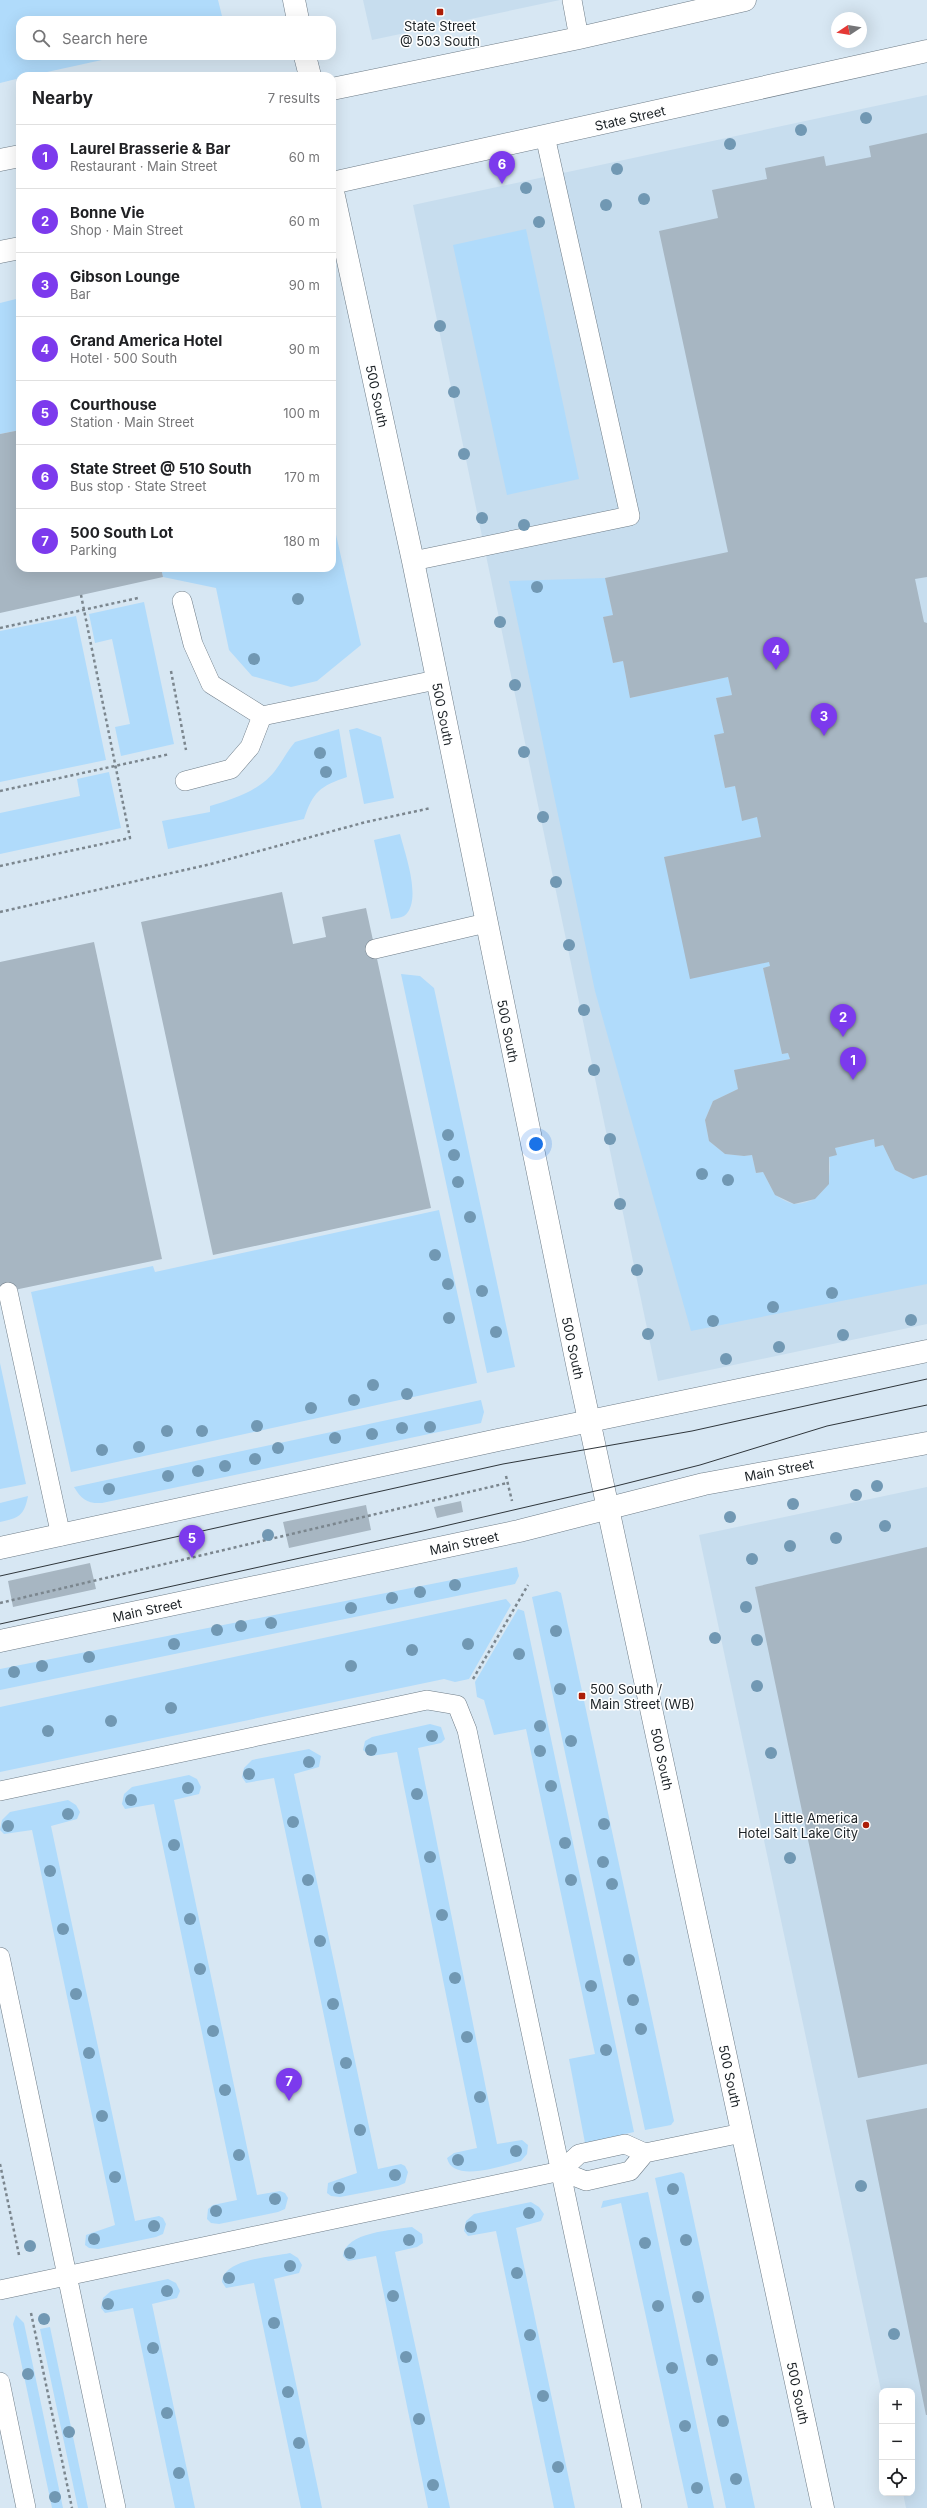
<!DOCTYPE html>
<meta charset="utf-8">
<style>
:root{--surface:#fff;--page:#f6f6f6;--text:#202124;--muted:#757577;--line:#e0e0e0;--accent:#7c3aed}
body{margin:0;font-family:Inter,sans-serif;background:var(--page);color:var(--text)}
.controls{position:absolute;right:12px;bottom:12px;display:grid;overflow:hidden;border-radius:8px;box-shadow:0 4px 16px #0002}
.controls button{width:36px;height:36px;display:grid;place-items:center;padding:0;border:0;border-bottom:1px solid var(--line);background:var(--surface);color:var(--text);font:20px sans-serif}
.compass{position:absolute;left:831px;top:12px;width:36px;height:36px;border-radius:50%;background:var(--surface);box-shadow:0 4px 16px #0002;rotate:258deg}
.you{position:absolute;left:536px;top:1144px;width:14px;height:14px;margin:-10px;border:3px solid #fff;border-radius:50%;background:#1a73e8;box-shadow:0 0 0 6px #1a73e833}
.badge{display:grid;place-items:center;width:26px;height:26px;border-radius:50%;background:var(--accent);color:#fff;font-size:13px;font-weight:700}
.pin{position:absolute;translate:-50% -33px;filter:drop-shadow(0 1px 2px #0008)}
.pin::after{content:'';position:absolute;top:21px;width:14px;height:12px;background:inherit;clip-path:polygon(0 0,100% 0,50% 100%)}
.list{margin:0;padding:0;list-style:none}
h2{display:flex;justify-content:space-between;align-items:center;height:52px;margin:0;padding:0 16px;font-size:17px}
h2 small{font-size:13px;font-weight:400;color:var(--muted)}
.list li{display:grid;grid-template-columns:26px 1fr auto;gap:12px;align-items:center;box-sizing:border-box;height:64px;padding:0 16px;border-top:1px solid var(--line)}
.list b{display:block;font-size:15px;white-space:nowrap}
.list p{margin:0;font-size:13px;white-space:nowrap;color:var(--muted)}
.list em{font-size:13px;font-style:normal;color:var(--muted)}
.icon{flex:none;width:22px;height:22px;fill:none;stroke:currentColor;stroke-width:2;stroke-linecap:round;stroke-linejoin:round}
.map{position:relative;flex:none;width:927px;height:2508px;overflow:hidden}
.search{position:absolute;background:var(--surface);box-shadow:0 4px 16px #0002;left:16px;top:16px;width:320px;height:44px;display:flex;align-items:center;gap:10px;box-sizing:border-box;padding:0 14px;border-radius:12px;color:var(--muted);font-size:15px}
.panel{position:absolute;background:var(--surface);box-shadow:0 4px 16px #0002;left:16px;top:72px;width:320px;height:500px;border-radius:12px}
.map>svg:first-child{display:block}
</style>
<div class="map">
<svg width="927" height="2508" viewBox="0 0 927 2508">
<rect width="100%" height="100%" fill="#d7e7f3"/>
<!-- built -->
<path fill="#c7ddee" d="M363 0H560L372 40Z
M927 95V1324L658 1381 413 205Z
M927 1487V2508H906L903 2493H912V2391H882V2395L699 1535Z"/>
<!-- green -->
<path fill="#b0dbfb" d="M0 0H218L223 20H20V56H120L29 76H20V78L0 83Z
M526 229 579 479 507 495 453 245Z
M20 298V430L0 434V303Z
M332 517 361 645 317 681 291 687 252 676 229 650 216 588 163 577 161 568H332Z
M605 578 613 615 603 617 613 663 623 661 630 698 728 677 732 695 716 698 724 733 714 736 725 788 735 786 742 820 757 817 761 837 664 857 769 962 770 966 763 968 782 1054 788 1053 790 1059 734 1070 738 1089 713 1101 705 1120 709 1141 725 1154 744 1156 752 1155 756 1173 763 1172 775 1195C780 1198 789 1204 795 1204 821 1204 834 1181 829 1157L836 1155 835 1148 874 1139 875 1147 883 1145 895 1170 913 1179 927 1175V1284L691 1331 595 991 509 581Z
M144 602 174 744 121 756 115 727 130 724 112 639 95 643 89 614Z
M76 616 106 760 0 782V631Z
M357 728 381 737 394 798 364 804 349 730Z
M339 729 347 777C320 786 313 792 304 819L168 849 162 821 210 812V806C234 799 262 790 277 768 283 760 288 750 295 742Z
M109 772 121 828 0 854V813L80 796 77 779Z
M400 834C405 854 423 902 404 916 400 918 395 918 391 919L374 840Z
M401 974 420 976 434 988 515 1367 487 1373Z
M439 1210 477 1383 71 1472 31 1292 153 1266 155 1272Z
M0 1363 26 1484 0 1489Z
M481 1400 484 1412 481 1423 102 1503C88 1504 81 1499 74 1487Z
M28 1496C24 1516 19 1518 0 1522V1503Z
M517 1567 519 1576 515 1584 0 1690V1669Z
M557 1591 561 1593 674 2121 671 2125 645 2130 532 1597Z
M506 1599 511 1605 469 1679 455 1682 444 1679 0 1772V1707Z
M518 1609 524 1611 634 2132 585 2143 569 2059 595 2054 526 1729 494 1735 484 1700 477 1697 475 1682Z
M430 1724 441 1727 445 1739 441 1743 418 1748 497 2144 522 2140 528 2145 527 2154 521 2161C503 2165 453 2184 447 2158L454 2153 477 2148 397 1752 371 1756 363 1750 365 1741 372 1737Z
M309 1749 321 1756 319 1767 294 1774 378 2169 401 2164 405 2166 408 2172 405 2183 398 2186 340 2197 331 2196 327 2193 328 2183 357 2173 274 1778 246 1783 242 1777 244 1768 252 1760Z
M189 1775 197 1779 201 1787 199 1794 174 1800 257 2195 280 2191 285 2193 288 2198 285 2209 278 2212 219 2224 211 2223 207 2219 208 2209 213 2205 237 2200 154 1804 125 1809 122 1804 124 1794 132 1787Z
M68 1800 76 1805 80 1812 77 1819 51 1826 135 2221 159 2216 163 2218 166 2224 163 2234 156 2237 98 2249 89 2248 85 2245 86 2235 115 2225 32 1830 4 1834 0 1830 2 1820 10 1812Z
M681 2172 684 2174 755 2508H726L655 2178Z
M648 2192 714 2508H688L621 2203 601 2208 603 2201Z
M531 2202 539 2207 544 2214 541 2221 516 2228 575 2508H554L496 2231 468 2236 464 2231 466 2221 474 2214Z
M412 2227 422 2234 423 2243 417 2247 395 2252 450 2508H428L376 2256 348 2261 343 2256C345 2232 393 2230 412 2227Z
M290 2253 298 2258 302 2265 299 2273 274 2279 322 2508H301L254 2283 226 2288 222 2282C223 2259 271 2257 290 2253Z
M168 2279 176 2283 180 2291 177 2298 152 2304 195 2508H175L133 2308 105 2313 101 2308 103 2298 111 2291Z
M16 2315 24 2323 63 2508H52L13 2324Z
M50 2327 88 2508H78L40 2329Z"/>
<!-- building -->
<path fill="#a7b6c2" d="M927 133V577L915 579 924 622 927 623V1175L913 1179 895 1170 883 1145 875 1147 874 1139 835 1148 837 1155 829 1157V1184L815 1199 794 1204 775 1195 763 1172 756 1173 752 1155 744 1156 725 1154 709 1141 705 1120 713 1101 738 1089 734 1070 790 1059 788 1053 782 1054 763 968 770 966 769 962 690 979 664 857 761 837 757 817 742 821 735 786 725 788 714 735 724 733 716 698 732 695 728 677 630 698 623 661 613 663 603 617 613 615 605 578 728 552 659 231 718 218 712 190 767 179 765 168 824 156 826 166 871 157 869 146Z
M20 430V568H161L163 577 0 613V434Z
M282 892 293 944 326 937 322 917 366 908 431 1208 213 1255 141 922Z
M94 942 162 1259 0 1293V962Z
M461 1501 463 1512 437 1518 434 1507Z
M366 1505 371 1530 289 1548 283 1522Z
M927 1547V2064L858 2078 755 1587Z
M90 1563 96 1589 13 1607 8 1581Z
M927 2108V2415H926L866 2120Z"/>
<g fill="none" stroke-linecap="round" stroke-linejoin="round">
<defs>
<path id="lane" d="M572 0 579 38
M413 561 630 516 545 136
M182 601 193 644 211 684 262 716 436 680
M185 781 231 769 250 747 262 716
M375 949 486 923
M8 1292 61 1536
M0 1791 427 1700 457 1705 467 1730 632 2508
M0 1957 116 2508
M645 2153 630 2171 586 2181 561 2171 579 2154 625 2144 645 2153 742 2133
M0 2290 561 2171
M0 2382 26 2508"/>
<path id="street" d="M0 1548 498 1440 927 1351
M0 1641 519 1531 704 1484 927 1443"/>
<path id="primary" d="M294 0 298 20
M305 56 310 76
M332 89 579 38 745 0
M0 160 20 156
M332 183 927 51
M332 187 413 561 578 1369 823 2508
M0 252 20 248"/>
</defs>
<!-- lane casing -->
<use href="#lane" stroke="#6e7c87" stroke-width="20"/>
<!-- street casing -->
<use href="#street" stroke="#6e7c87" stroke-width="23"/>
<!-- primary casing -->
<use href="#primary" stroke="#6e7c87" stroke-width="23"/>
<!-- path -->
<path stroke="#7b868e" stroke-width="2.5" stroke-dasharray="3 3" stroke-linecap="butt" d="M0 628 138 598
M171 671 186 750
M0 791 170 754
M0 866 130 838 81 595
M0 912 211 864 366 822 431 808
M506 1476 512 1501
M0 1603 507 1483
M473 1679 528 1585
M0 2164 19 2255
M31 2313 72 2508"/>
<!-- lane -->
<use href="#lane" stroke="#fff" stroke-width="19"/>
<!-- street -->
<use href="#street" stroke="#fff" stroke-width="22"/>
<!-- primary -->
<use href="#primary" stroke="#fff" stroke-width="22"/>
<!-- tram -->
<path stroke="#2f363b" stroke-width="1" d="M0 1576 503 1464 692 1431 927 1379
M0 1624 423 1531 604 1489 700 1465 827 1426 927 1405"/>
</g>
<!-- trees -->
<g fill="#7198b3">
<circle cx="866" cy="118" r="6"/>
<circle cx="801" cy="130" r="6"/>
<circle cx="730" cy="144" r="6"/>
<circle cx="617" cy="169" r="6"/>
<circle cx="526" cy="188" r="6"/>
<circle cx="644" cy="199" r="6"/>
<circle cx="606" cy="205" r="6"/>
<circle cx="539" cy="222" r="6"/>
<circle cx="440" cy="326" r="6"/>
<circle cx="454" cy="392" r="6"/>
<circle cx="464" cy="454" r="6"/>
<circle cx="482" cy="518" r="6"/>
<circle cx="524" cy="525" r="6"/>
<circle cx="537" cy="587" r="6"/>
<circle cx="298" cy="599" r="6"/>
<circle cx="500" cy="622" r="6"/>
<circle cx="254" cy="659" r="6"/>
<circle cx="515" cy="685" r="6"/>
<circle cx="524" cy="752" r="6"/>
<circle cx="320" cy="753" r="6"/>
<circle cx="326" cy="772" r="6"/>
<circle cx="543" cy="817" r="6"/>
<circle cx="556" cy="882" r="6"/>
<circle cx="569" cy="945" r="6"/>
<circle cx="584" cy="1010" r="6"/>
<circle cx="594" cy="1070" r="6"/>
<circle cx="448" cy="1135" r="6"/>
<circle cx="610" cy="1139" r="6"/>
<circle cx="454" cy="1155" r="6"/>
<circle cx="702" cy="1174" r="6"/>
<circle cx="728" cy="1180" r="6"/>
<circle cx="458" cy="1182" r="6"/>
<circle cx="620" cy="1204" r="6"/>
<circle cx="470" cy="1217" r="6"/>
<circle cx="435" cy="1255" r="6"/>
<circle cx="637" cy="1270" r="6"/>
<circle cx="448" cy="1284" r="6"/>
<circle cx="482" cy="1291" r="6"/>
<circle cx="832" cy="1293" r="6"/>
<circle cx="773" cy="1307" r="6"/>
<circle cx="449" cy="1318" r="6"/>
<circle cx="911" cy="1320" r="6"/>
<circle cx="713" cy="1321" r="6"/>
<circle cx="496" cy="1332" r="6"/>
<circle cx="648" cy="1334" r="6"/>
<circle cx="843" cy="1335" r="6"/>
<circle cx="779" cy="1347" r="6"/>
<circle cx="726" cy="1359" r="6"/>
<circle cx="373" cy="1385" r="6"/>
<circle cx="407" cy="1394" r="6"/>
<circle cx="354" cy="1400" r="6"/>
<circle cx="311" cy="1408" r="6"/>
<circle cx="257" cy="1426" r="6"/>
<circle cx="430" cy="1427" r="6"/>
<circle cx="402" cy="1428" r="6"/>
<circle cx="167" cy="1431" r="6"/>
<circle cx="202" cy="1431" r="6"/>
<circle cx="372" cy="1434" r="6"/>
<circle cx="335" cy="1438" r="6"/>
<circle cx="139" cy="1447" r="6"/>
<circle cx="278" cy="1448" r="6"/>
<circle cx="102" cy="1450" r="6"/>
<circle cx="255" cy="1459" r="6"/>
<circle cx="225" cy="1466" r="6"/>
<circle cx="198" cy="1471" r="6"/>
<circle cx="168" cy="1476" r="6"/>
<circle cx="877" cy="1486" r="6"/>
<circle cx="109" cy="1489" r="6"/>
<circle cx="856" cy="1495" r="6"/>
<circle cx="793" cy="1504" r="6"/>
<circle cx="730" cy="1517" r="6"/>
<circle cx="885" cy="1526" r="6"/>
<circle cx="268" cy="1535" r="6"/>
<circle cx="836" cy="1538" r="6"/>
<circle cx="790" cy="1546" r="6"/>
<circle cx="752" cy="1559" r="6"/>
<circle cx="455" cy="1585" r="6"/>
<circle cx="420" cy="1592" r="6"/>
<circle cx="392" cy="1598" r="6"/>
<circle cx="746" cy="1607" r="6"/>
<circle cx="351" cy="1608" r="6"/>
<circle cx="271" cy="1623" r="6"/>
<circle cx="241" cy="1626" r="6"/>
<circle cx="217" cy="1630" r="6"/>
<circle cx="556" cy="1631" r="6"/>
<circle cx="715" cy="1638" r="6"/>
<circle cx="757" cy="1640" r="6"/>
<circle cx="174" cy="1644" r="6"/>
<circle cx="468" cy="1644" r="6"/>
<circle cx="412" cy="1650" r="6"/>
<circle cx="519" cy="1654" r="6"/>
<circle cx="89" cy="1657" r="6"/>
<circle cx="42" cy="1666" r="6"/>
<circle cx="351" cy="1666" r="6"/>
<circle cx="14" cy="1672" r="6"/>
<circle cx="757" cy="1686" r="6"/>
<circle cx="560" cy="1689" r="6"/>
<circle cx="171" cy="1708" r="6"/>
<circle cx="111" cy="1721" r="6"/>
<circle cx="540" cy="1726" r="6"/>
<circle cx="48" cy="1731" r="6"/>
<circle cx="432" cy="1736" r="6"/>
<circle cx="571" cy="1741" r="6"/>
<circle cx="371" cy="1750" r="6"/>
<circle cx="540" cy="1751" r="6"/>
<circle cx="771" cy="1753" r="6"/>
<circle cx="309" cy="1762" r="6"/>
<circle cx="249" cy="1774" r="6"/>
<circle cx="551" cy="1786" r="6"/>
<circle cx="188" cy="1788" r="6"/>
<circle cx="417" cy="1794" r="6"/>
<circle cx="131" cy="1800" r="6"/>
<circle cx="68" cy="1814" r="6"/>
<circle cx="293" cy="1822" r="6"/>
<circle cx="604" cy="1824" r="6"/>
<circle cx="8" cy="1826" r="6"/>
<circle cx="565" cy="1843" r="6"/>
<circle cx="174" cy="1845" r="6"/>
<circle cx="430" cy="1857" r="6"/>
<circle cx="790" cy="1858" r="6"/>
<circle cx="603" cy="1862" r="6"/>
<circle cx="50" cy="1871" r="6"/>
<circle cx="308" cy="1880" r="6"/>
<circle cx="571" cy="1880" r="6"/>
<circle cx="612" cy="1884" r="6"/>
<circle cx="442" cy="1915" r="6"/>
<circle cx="190" cy="1919" r="6"/>
<circle cx="63" cy="1929" r="6"/>
<circle cx="320" cy="1941" r="6"/>
<circle cx="629" cy="1960" r="6"/>
<circle cx="200" cy="1969" r="6"/>
<circle cx="455" cy="1978" r="6"/>
<circle cx="591" cy="1986" r="6"/>
<circle cx="76" cy="1994" r="6"/>
<circle cx="633" cy="2000" r="6"/>
<circle cx="333" cy="2004" r="6"/>
<circle cx="641" cy="2029" r="6"/>
<circle cx="213" cy="2031" r="6"/>
<circle cx="467" cy="2037" r="6"/>
<circle cx="606" cy="2050" r="6"/>
<circle cx="89" cy="2053" r="6"/>
<circle cx="346" cy="2063" r="6"/>
<circle cx="225" cy="2090" r="6"/>
<circle cx="480" cy="2097" r="6"/>
<circle cx="102" cy="2116" r="6"/>
<circle cx="360" cy="2130" r="6"/>
<circle cx="516" cy="2151" r="6"/>
<circle cx="239" cy="2155" r="6"/>
<circle cx="458" cy="2160" r="6"/>
<circle cx="395" cy="2175" r="6"/>
<circle cx="115" cy="2177" r="6"/>
<circle cx="861" cy="2186" r="6"/>
<circle cx="339" cy="2188" r="6"/>
<circle cx="673" cy="2189" r="6"/>
<circle cx="275" cy="2199" r="6"/>
<circle cx="216" cy="2211" r="6"/>
<circle cx="529" cy="2213" r="6"/>
<circle cx="154" cy="2226" r="6"/>
<circle cx="471" cy="2227" r="6"/>
<circle cx="94" cy="2239" r="6"/>
<circle cx="409" cy="2240" r="6"/>
<circle cx="686" cy="2240" r="6"/>
<circle cx="645" cy="2243" r="6"/>
<circle cx="30" cy="2246" r="6"/>
<circle cx="350" cy="2253" r="6"/>
<circle cx="290" cy="2266" r="6"/>
<circle cx="517" cy="2273" r="6"/>
<circle cx="229" cy="2278" r="6"/>
<circle cx="167" cy="2291" r="6"/>
<circle cx="393" cy="2296" r="6"/>
<circle cx="698" cy="2297" r="6"/>
<circle cx="108" cy="2304" r="6"/>
<circle cx="658" cy="2306" r="6"/>
<circle cx="44" cy="2319" r="6"/>
<circle cx="274" cy="2323" r="6"/>
<circle cx="894" cy="2334" r="6"/>
<circle cx="530" cy="2335" r="6"/>
<circle cx="153" cy="2348" r="6"/>
<circle cx="406" cy="2357" r="6"/>
<circle cx="712" cy="2360" r="6"/>
<circle cx="672" cy="2368" r="6"/>
<circle cx="28" cy="2374" r="6"/>
<circle cx="288" cy="2392" r="6"/>
<circle cx="543" cy="2396" r="6"/>
<circle cx="167" cy="2413" r="6"/>
<circle cx="419" cy="2419" r="6"/>
<circle cx="723" cy="2421" r="6"/>
<circle cx="685" cy="2426" r="6"/>
<circle cx="69" cy="2432" r="6"/>
<circle cx="299" cy="2443" r="6"/>
<circle cx="558" cy="2467" r="6"/>
<circle cx="179" cy="2473" r="6"/>
<circle cx="736" cy="2479" r="6"/>
<circle cx="433" cy="2485" r="6"/>
<circle cx="697" cy="2488" r="6"/>
<circle cx="55" cy="2497" r="6"/>
</g>
<!-- markers -->
<g fill="#ac1d07" stroke="#fff" stroke-width="1.5">
<rect x="436" y="8" width="8" height="8" rx="2"/>
<rect x="578" y="1692" width="8" height="8" rx="2"/>
<circle cx="866" cy="1825" r="4"/>
</g>
<g text-anchor="middle" stroke-width="3" stroke-linejoin="round" paint-order="stroke">
<!-- poi labels -->
<g font-size="13" fill="#1c2226" stroke="#fff">
<text x="440" y="31">State Street<tspan x="440" dy="15">@ 503 South</tspan></text>
<text x="590" y="1694" text-anchor="start">500 South /<tspan x="590" dy="15">Main Street (WB)</tspan></text>
<text x="858" y="1823" text-anchor="end">Little America<tspan x="858" dy="15">Hotel Salt Lake City</tspan></text>
</g>
<!-- street labels -->
<g font-size="13" fill="#1c2226" stroke="#fff">
<text transform="translate(630 118) rotate(-13)" y="5">State Street</text>
<text transform="translate(377 396) rotate(78)" y="5">500 South</text>
<text transform="translate(443 714) rotate(79)" y="5">500 South</text>
<text transform="translate(508 1031) rotate(79)" y="5">500 South</text>
<text transform="translate(573 1348) rotate(78)" y="5">500 South</text>
<text transform="translate(779 1470) rotate(-11)" y="5">Main Street</text>
<text transform="translate(464 1543) rotate(-12)" y="5">Main Street</text>
<text transform="translate(147 1610) rotate(-12)" y="5">Main Street</text>
<text transform="translate(662 1759) rotate(78)" y="5">500 South</text>
<text transform="translate(730 2076) rotate(78)" y="5">500 South</text>
<text transform="translate(798 2393) rotate(78)" y="5">500 South</text>
</g>
</g>
</svg>
<div class="controls">
<button>+</button>
<button>−</button>
<button><svg class="icon" aria-label="locate" viewBox="0 0 24 24"><circle cx="12" cy="12" r="6"/><path d="M12 2v4M12 18v4M2 12h4M18 12h4"/></svg></button>
</div>
<svg class="compass" viewBox="-18 -18 36 36"><path d="M0-13l5 13h-10z" fill="#e53935"/><path d="M0 13l5-13h-10z" fill="#757577"/></svg>
<div class="you"></div>
<div class="pin badge" style="left:853px;top:1080px">1</div>
<div class="pin badge" style="left:843px;top:1037px">2</div>
<div class="pin badge" style="left:824px;top:736px">3</div>
<div class="pin badge" style="left:776px;top:670px">4</div>
<div class="pin badge" style="left:192px;top:1558px">5</div>
<div class="pin badge" style="left:502px;top:184px">6</div>
<div class="pin badge" style="left:289px;top:2101px">7</div>
<div class="search"><svg class="icon" aria-label="search" viewBox="0 0 24 24"><circle cx="10" cy="10" r="6"/><path d="M15 15l6 6"/></svg>Search here</div>
<section class="panel">
<h2>Nearby<small>7 results</small></h2>
<ul class="list">
<li><span class="badge">1</span><div><b>Laurel Brasserie &amp; Bar</b><p>Restaurant · Main Street</p></div><em>60 m</em></li>
<li><span class="badge">2</span><div><b>Bonne Vie</b><p>Shop · Main Street</p></div><em>60 m</em></li>
<li><span class="badge">3</span><div><b>Gibson Lounge</b><p>Bar</p></div><em>90 m</em></li>
<li><span class="badge">4</span><div><b>Grand America Hotel</b><p>Hotel · 500 South</p></div><em>90 m</em></li>
<li><span class="badge">5</span><div><b>Courthouse</b><p>Station · Main Street</p></div><em>100 m</em></li>
<li><span class="badge">6</span><div><b>State Street @ 510 South</b><p>Bus stop · State Street</p></div><em>170 m</em></li>
<li><span class="badge">7</span><div><b>500 South Lot</b><p>Parking</p></div><em>180 m</em></li>
</ul>
</section>
</div>
